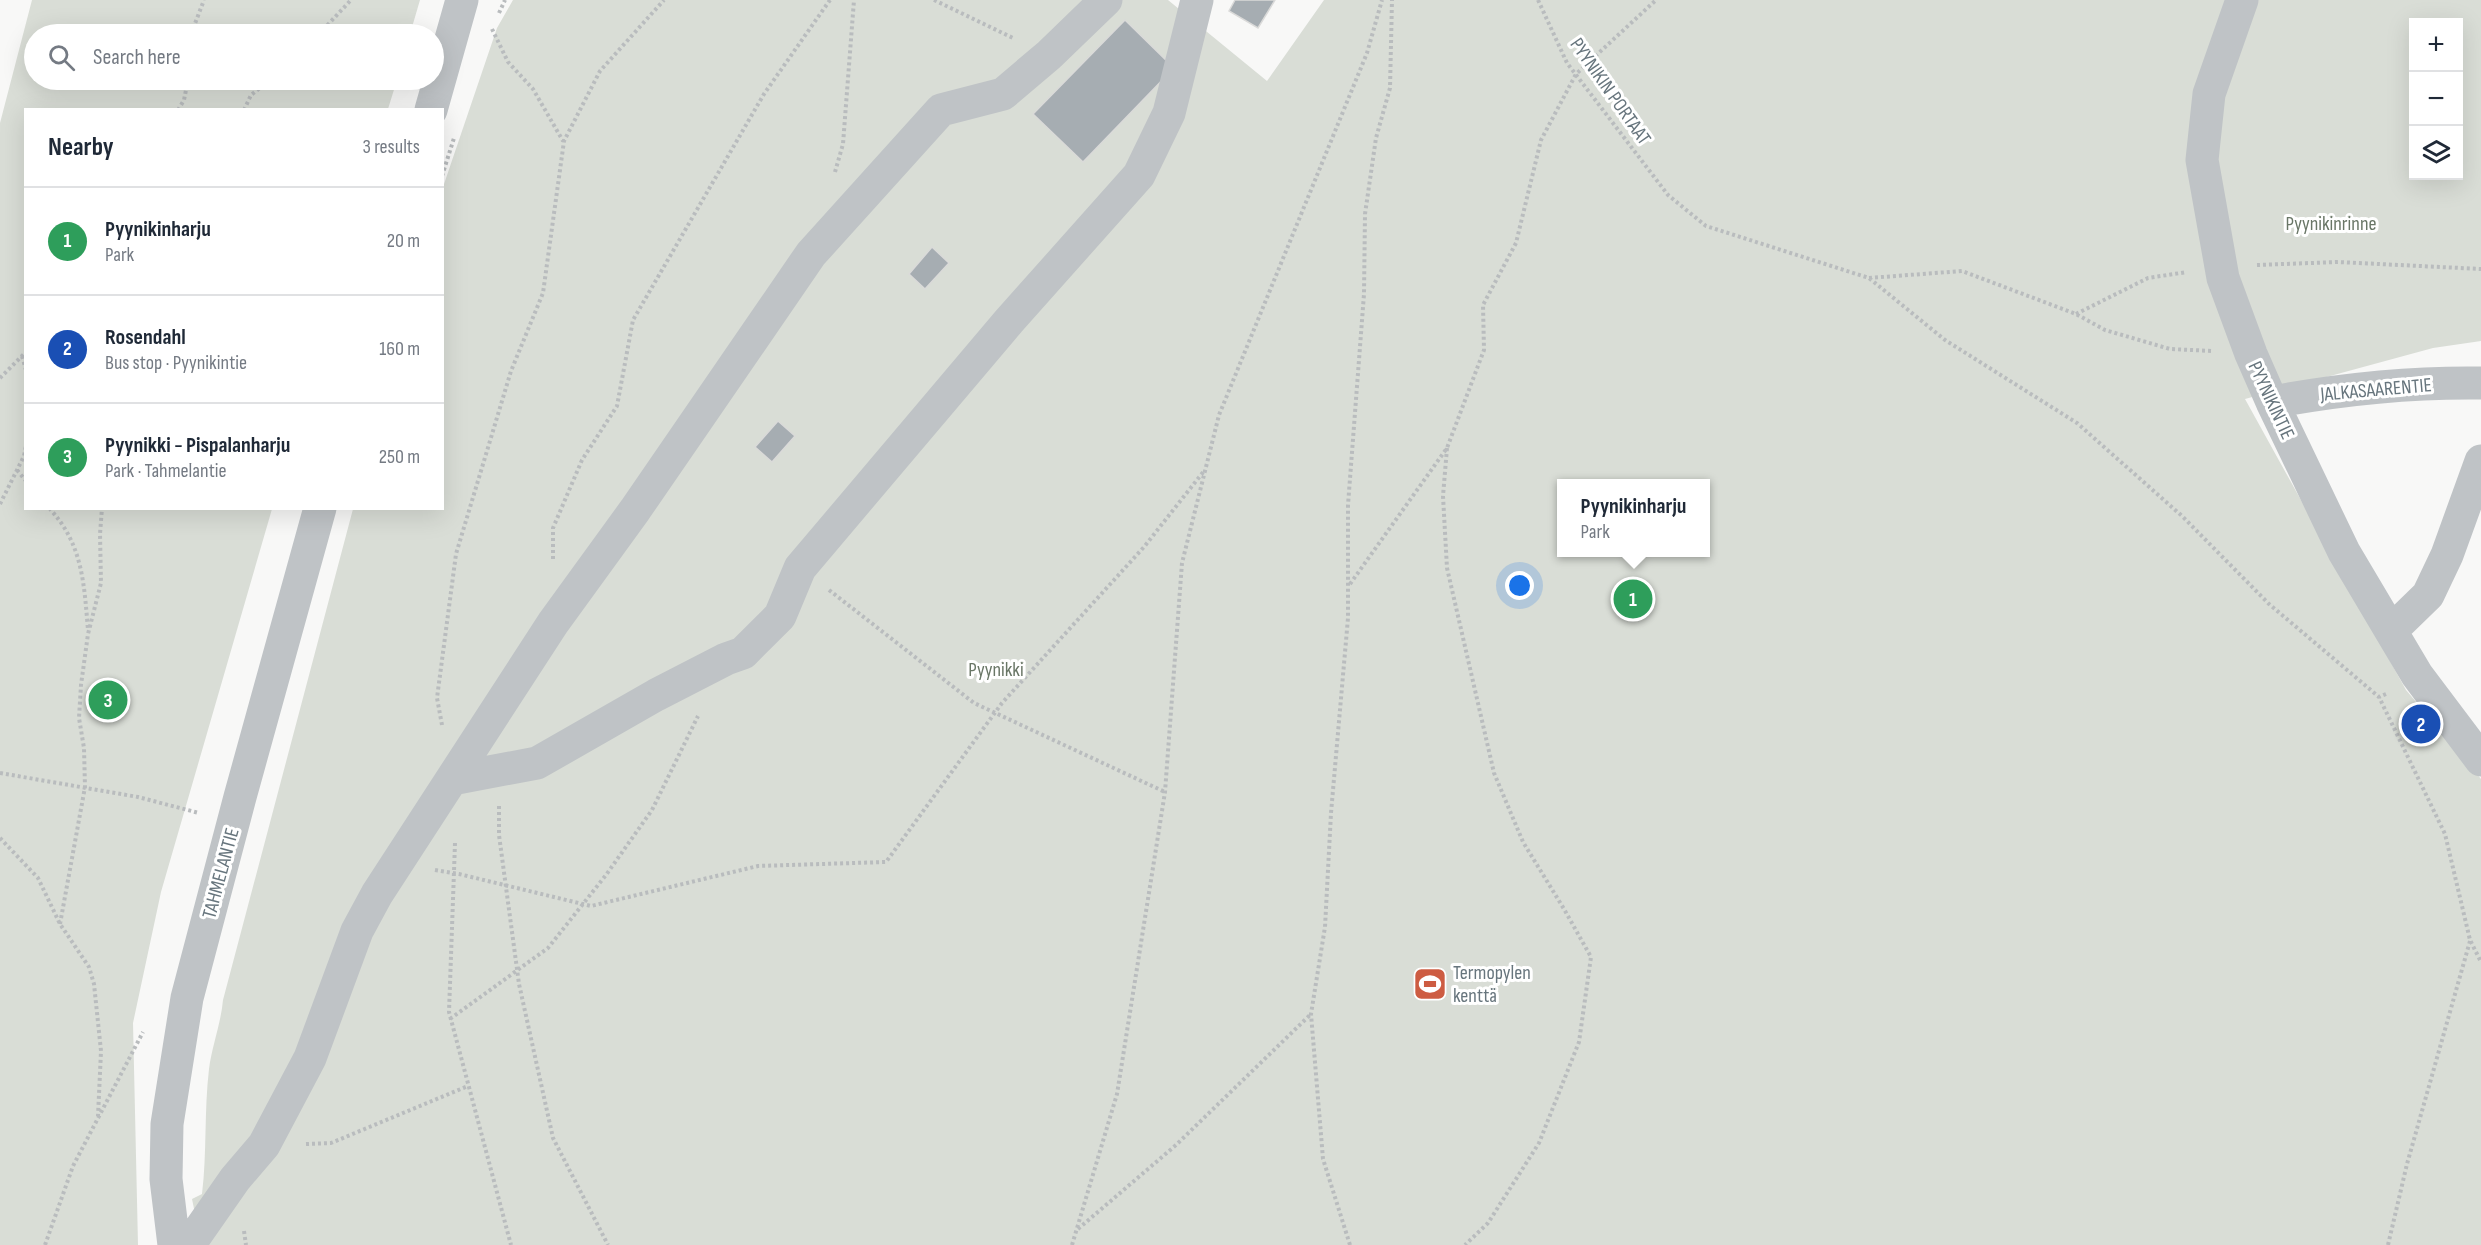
<!DOCTYPE html>
<meta charset="utf-8">
<style>
:root{--surface:#fff;--page:#f6f6f7;--text:#1f2937;--muted:#747a83;--line:#e0e1e3;--accent:#111827}
body{margin:0;font-family:"Sofia Sans Condensed",sans-serif;background:var(--page);color:var(--text)}
.controls{position:absolute;right:18px;top:18px;display:grid;overflow:hidden;border-radius:0px;box-shadow:0 6px 24px #0002}
.controls button{width:54px;height:54px;display:grid;place-items:center;padding:0;border:0;border-bottom:2px solid var(--line);background:var(--surface);color:var(--text);font:30px sans-serif}
.you{position:absolute;left:1520px;top:586px;width:21px;height:21px;margin:-15px;border:4px solid #fff;border-radius:50%;background:#1a73e8;box-shadow:0 0 0 9px #1a73e833}
.badge{display:grid;place-items:center;width:39px;height:39px;border-radius:50%;background:var(--accent);color:#fff;font-size:20px;font-weight:700}
.pin{position:absolute;translate:-50% -50%;border:3px solid #fff;box-shadow:0 2px 6px #0006}
.popup{position:absolute;left:1557px;top:479px;width:153px;height:78px;box-sizing:border-box;display:grid;place-content:center;border-radius:0px;background:var(--surface);filter:drop-shadow(0 2px 4px #0005);font-size:20px;white-space:nowrap;color:var(--muted)}
.popup b{font-size:22px;color:var(--text)}
.popup::after{content:'';position:absolute;left:50%;top:100%;margin-left:-12px;border:12px solid transparent;border-top-color:var(--surface)}
.list{margin:0;padding:0;list-style:none}
h2{display:flex;justify-content:space-between;align-items:center;height:78px;margin:0;padding:0 24px;font-size:26px}
h2 small{font-size:20px;font-weight:400;color:var(--muted)}
.list li{display:grid;grid-template-columns:39px 1fr auto;gap:18px;align-items:center;box-sizing:border-box;height:108px;padding:0 24px;border-top:2px solid var(--line)}
.list b{display:block;font-size:22px;white-space:nowrap}
.list p{margin:0;font-size:20px;white-space:nowrap;color:var(--muted)}
.list em{font-size:20px;font-style:normal;color:var(--muted)}
.icon{flex:none;width:33px;height:33px;fill:none;stroke:currentColor;stroke-width:2;stroke-linecap:round;stroke-linejoin:round}
.map{position:relative;flex:none;width:2481px;height:1245px;overflow:hidden}
.search{position:absolute;background:var(--surface);box-shadow:0 6px 24px #0002;left:24px;top:24px;width:420px;height:66px;display:flex;align-items:center;gap:15px;box-sizing:border-box;padding:0 21px;border-radius:33px;color:var(--muted);font-size:22px}
.panel{position:absolute;background:var(--surface);box-shadow:0 6px 24px #0002;left:24px;top:108px;width:420px;height:402px;border-radius:0px}
.map>svg:first-child{display:block}
</style>
<div class="map">
<svg width="2481" height="1245" viewBox="0 0 2481 1245">
<rect width="100%" height="100%" fill="#f8f8f7"/>
<!-- green -->
<path fill="#d9ddd6" fill-rule="evenodd" d="M32 0H420L410 34H34V80H397L388 109 26 110V508L272 509 161 892 133 1023 138 1245H0V123Z
M513 0H1168L1267 81 1324 0H2481V341L2433 348 2245 399 2406 690 2481 779V1245H194L198 1228 192 1199 202 1194C207 1153 204 1111 209 1069 212 1046 221 1023 223 1000L353 509 442 508 443 187 497 28ZM2414 22H2458V176H2414ZM1561 484H1705V552H1561Z"/>
<!-- building -->
<path fill="#a6adb2" stroke="#dadad9" stroke-width="1.5" d="M1235 0H1275L1258 28 1229 11Z
M1125 20 1174 68 1083 162 1033 114Z
M932 247 949 263 925 289 909 274Z
M778 421 795 436 772 462 755 447Z"/>
<g fill="none" stroke-linecap="round" stroke-linejoin="round">
<!-- path -->
<path stroke="#b9bcbe" stroke-width="4" stroke-dasharray="3 3" stroke-linecap="butt" d="M934 0 1013 38
M1538 0 1567 63 1668 195 1706 226 1869 278 1945 340 2077 423 2182 516 2269 604 2379 697
M499 13 505 0
M492 29 508 62 533 89 563 141
M191 34 204 0
M319 34 351 0
M178 110 184 100 188 80
M244 110 251 95 270 80
M835 172 843 144 854 0
M442 176 454 138
M2257 265 2338 262 2481 269
M1869 278 1962 271 2076 314 2105 330 2170 349 2213 351
M2076 314 2148 278 2187 272
M22 356 26 370
M0 378 26 352
M1447 448 1443 496 1447 568 1494 773 1523 842 1564 909 1591 957 1579 1042 1539 1143 1488 1223 1465 1245
M17 470 26 481
M0 504 24 456 26 446
M49 508C83 544 84 584 88 630
M553 559V528L582 460 617 406 633 320 764 94 830 0
M1350 584 1447 448 1484 350 1483 305 1516 243 1541 140 1576 74 1656 0
M829 590 974 703 1165 792
M2386 694 2379 697 2445 834 2470 940 2481 962
M442 725 437 698 456 554 511 371 543 293 564 141 600 71 664 0
M0 773 138 797 199 813
M499 806V835L519 984 553 1138 608 1245
M0 838 38 878 60 924 89 967 94 984 101 1051 98 1116
M455 843 449 1012 511 1245
M435 870 459 874 591 906 758 866 886 862 1002 703 1144 547 1204 471
M60 924 85 787 84 748 79 718 81 685 88 634 101 583 100 534 102 508
M450 1019 548 948 606 875 652 810 698 716
M306 1144 331 1143 468 1086
M1078 1229 1176 1145 1311 1014
M244 1231 246 1245
M45 1245 73 1166 143 1032
M1072 1245 1117 1094 1165 792 1182 563 1219 415 1367 53 1382 0
M1350 1245 1323 1159 1311 1014 1325 927 1331 813 1348 618V505L1364 294 1365 214 1376 138 1390 88 1392 0
M2388 1245 2407 1164 2470 941"/>
<!-- minor -->
<path stroke="#bfc3c6" stroke-width="33" d="M2242 0 2209 94 2202 160 2223 278 2251 354 2272 402 2344 552 2417 675 2481 760
M431 110 462 0
M2272 402C2342 389 2410 382 2481 383
M2391 631 2428 595 2447 555 2481 461
M452 779 537 763 656 695 726 659 743 653 780 616 800 568 1009 321 1139 175 1169 113 1197 0
M174 1245 166 1179 167 1124 187 998 240 797 320 508
M189 1245 235 1179 264 1145 310 1058 357 931 377 894 553 623 635 510 811 254 941 110 1003 94 1049 55 1106 0"/>
</g>
<!-- icons -->
<defs>
<symbol id="stadium-square" viewBox="-11 -11 22 22"><rect x="-9" y="-9" width="18" height="18" rx="4" fill="#cd5c42" stroke="#fff"/><path d="M0-5a6.5 5 0 1 0 0 10a6.5 5 0 1 0 0-10ZM-3.5-1.8h7v3.6h-7Z" fill="#fff"/></symbol>
</defs>
<g fill-rule="evenodd">
<use href="#stadium-square" x="1411" y="965" width="38" height="38"/>
</g>
<g text-anchor="middle" stroke-width="6" stroke-linejoin="round" paint-order="stroke">
<!-- street labels -->
<g font-size="20" fill="#67757d" stroke="#fff">
<text transform="translate(1611 91) rotate(55)" y="7">PYYNIKIN PORTAAT</text>
<text transform="translate(2376 389) rotate(-5)" y="7">JALKASAARENTIE</text>
<text transform="translate(2272 400) rotate(65)" y="7">PYYNIKINTIE</text>
<text transform="translate(220 873) rotate(-75)" y="7">TAHMELANTIE</text>
</g>
<!-- park labels -->
<g font-size="20" fill="#697666" stroke="#fff">
<text x="2331" y="230">Pyynikinrinne</text>
<text x="996" y="676">Pyynikki</text>
</g>
<!-- poi labels -->
<g font-size="20" fill="#67757d" stroke="#fff" text-anchor="start">
<text x="1453" y="979">Termopylen<tspan x="1453" dy="23">kenttä</tspan></text>
</g>
</g>
</svg>
<div class="controls">
<button>+</button>
<button>−</button>
<button><svg class="icon" aria-label="layers" viewBox="0 0 24 24"><path d="M12 4l9 5-9 5-9-5zM3 14l9 5 9-5"/></svg></button>
</div>
<div class="you"></div>
<div class="pin badge" style="left:1633px;top:599px;background:#2e9e5b">1</div>
<div class="popup"><b>Pyynikinharju</b>Park</div>
<div class="pin badge" style="left:2421px;top:724px;background:#1a4fb4">2</div>
<div class="pin badge" style="left:108px;top:700px;background:#2e9e5b">3</div>
<div class="search"><svg class="icon" aria-label="search" viewBox="0 0 24 24"><circle cx="10" cy="10" r="6"/><path d="M15 15l6 6"/></svg>Search here</div>
<section class="panel">
<h2>Nearby<small>3 results</small></h2>
<ul class="list">
<li><span class="badge" style="background:#2e9e5b">1</span><div><b>Pyynikinharju</b><p>Park</p></div><em>20 m</em></li>
<li><span class="badge" style="background:#1a4fb4">2</span><div><b>Rosendahl</b><p>Bus stop · Pyynikintie</p></div><em>160 m</em></li>
<li><span class="badge" style="background:#2e9e5b">3</span><div><b>Pyynikki - Pispalanharju</b><p>Park · Tahmelantie</p></div><em>250 m</em></li>
</ul>
</section>
</div>
